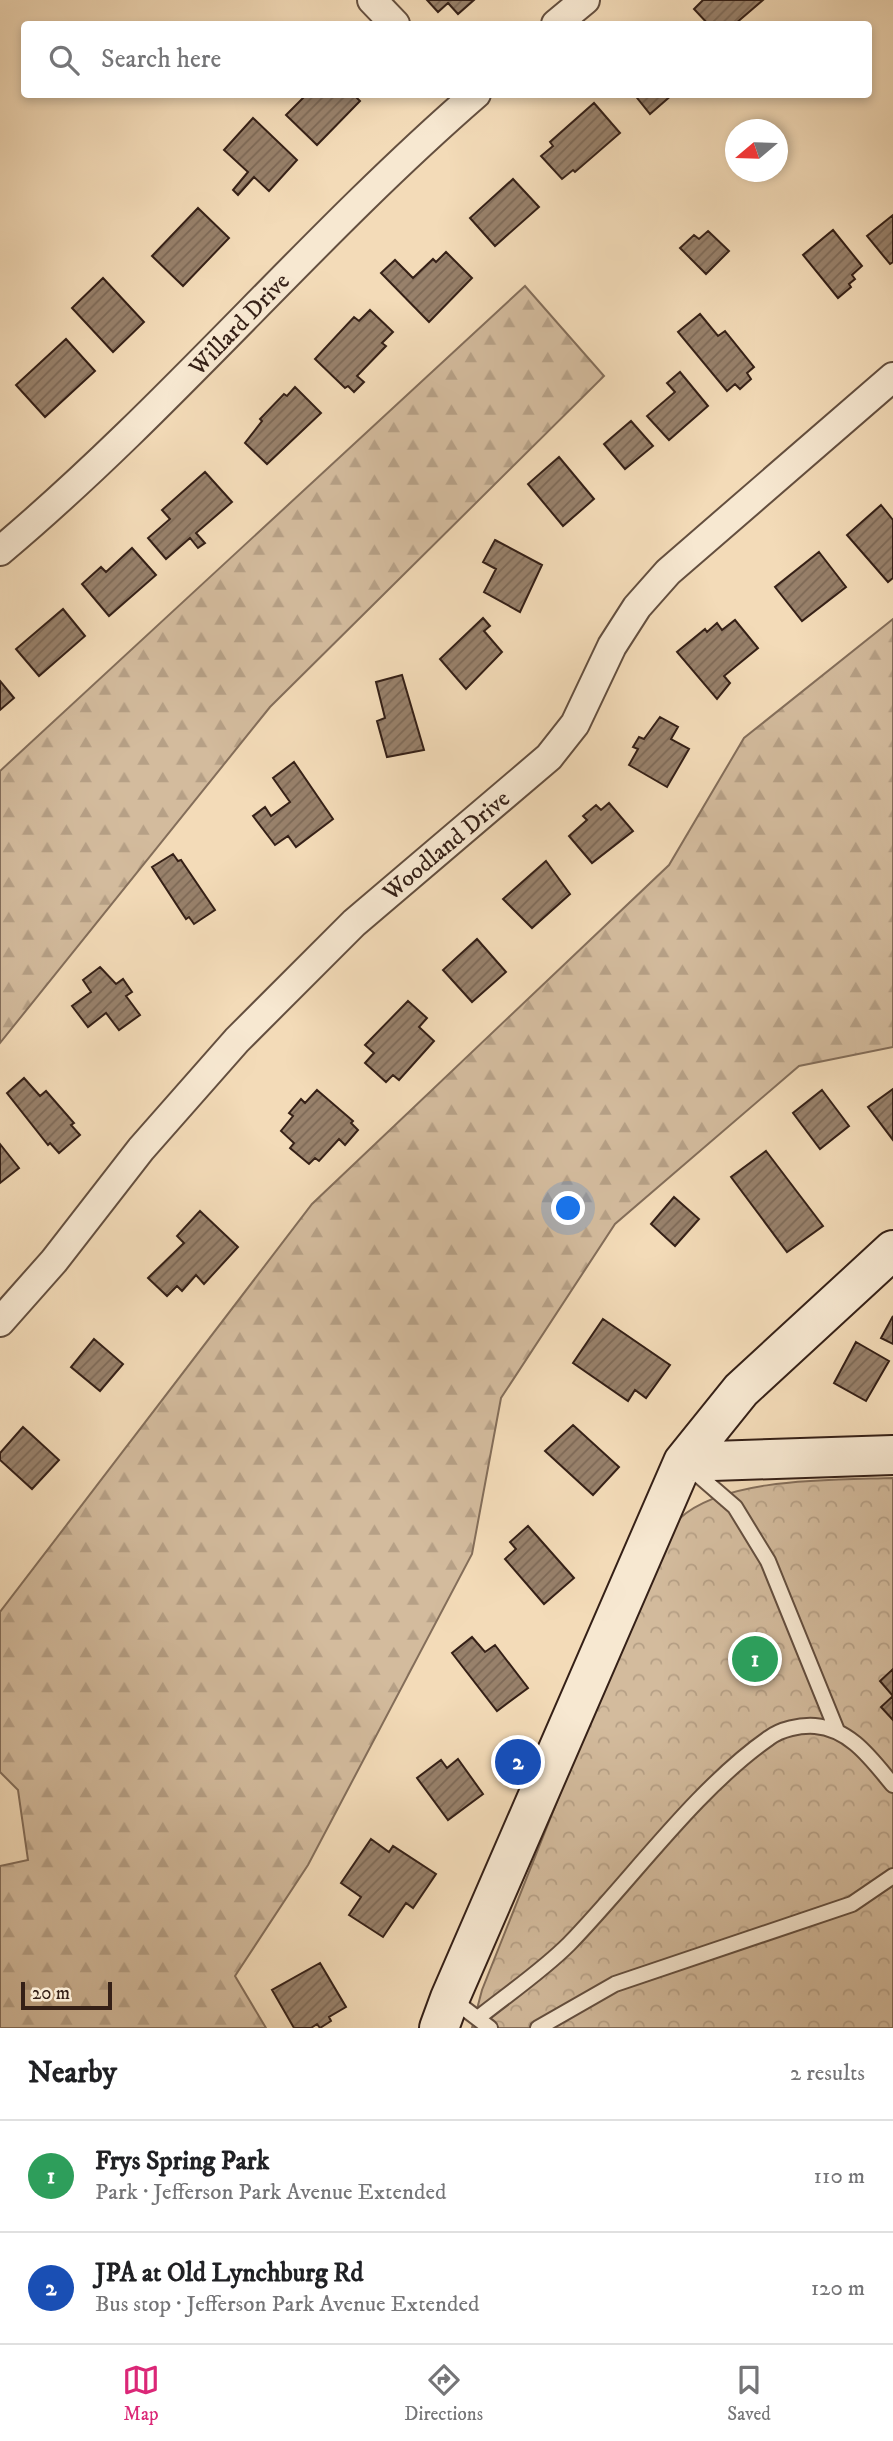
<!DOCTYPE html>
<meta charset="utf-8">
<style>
:root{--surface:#fff;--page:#f6f6f6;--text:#202124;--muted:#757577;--line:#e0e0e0;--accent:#db2777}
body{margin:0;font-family:"IM FELL DW Pica",serif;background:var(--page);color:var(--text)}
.compass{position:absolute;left:725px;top:119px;width:63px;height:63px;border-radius:50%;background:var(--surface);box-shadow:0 4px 10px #0003;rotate:251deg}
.scale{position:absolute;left:21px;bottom:18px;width:91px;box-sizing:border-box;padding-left:7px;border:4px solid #352017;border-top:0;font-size:19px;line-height:24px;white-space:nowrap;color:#352017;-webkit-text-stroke:5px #f7e8d1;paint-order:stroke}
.you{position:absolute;left:569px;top:1209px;width:24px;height:24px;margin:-18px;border:5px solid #fff;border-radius:50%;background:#1a73e8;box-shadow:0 0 0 10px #1a73e833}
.badge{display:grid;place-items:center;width:46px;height:46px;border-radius:50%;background:var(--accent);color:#fff;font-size:23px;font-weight:700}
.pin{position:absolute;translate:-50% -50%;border:4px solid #fff;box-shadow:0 2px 7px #0006}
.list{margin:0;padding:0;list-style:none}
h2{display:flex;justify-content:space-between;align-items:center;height:91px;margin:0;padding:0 28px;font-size:30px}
h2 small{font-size:23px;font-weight:400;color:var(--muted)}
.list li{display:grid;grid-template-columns:46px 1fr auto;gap:21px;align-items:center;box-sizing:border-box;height:112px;padding:0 28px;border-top:2px solid var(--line)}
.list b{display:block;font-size:26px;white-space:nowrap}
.list p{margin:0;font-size:23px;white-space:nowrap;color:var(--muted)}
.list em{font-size:23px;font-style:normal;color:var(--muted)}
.icon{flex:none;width:38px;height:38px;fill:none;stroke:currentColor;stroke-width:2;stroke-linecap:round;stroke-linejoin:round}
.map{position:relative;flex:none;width:893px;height:2028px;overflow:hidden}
.search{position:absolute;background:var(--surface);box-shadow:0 4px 10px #0003;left:21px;right:21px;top:21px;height:77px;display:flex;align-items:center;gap:18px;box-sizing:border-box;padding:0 24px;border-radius:7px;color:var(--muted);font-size:26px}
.sheet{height:315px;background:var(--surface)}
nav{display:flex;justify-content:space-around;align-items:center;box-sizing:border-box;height:98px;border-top:2px solid var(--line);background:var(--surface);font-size:19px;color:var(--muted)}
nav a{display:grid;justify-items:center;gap:4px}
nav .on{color:var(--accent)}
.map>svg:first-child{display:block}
</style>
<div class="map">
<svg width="893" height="2028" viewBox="0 0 893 2028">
<defs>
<pattern id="forest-firs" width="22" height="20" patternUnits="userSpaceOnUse" patternTransform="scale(1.75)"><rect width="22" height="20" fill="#d3bb9d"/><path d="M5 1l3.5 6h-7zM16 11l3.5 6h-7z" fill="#b6a086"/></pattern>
<pattern id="park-crowns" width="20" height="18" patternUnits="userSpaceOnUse" patternTransform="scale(1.75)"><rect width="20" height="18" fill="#d3bb9d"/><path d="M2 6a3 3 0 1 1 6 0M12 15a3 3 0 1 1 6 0" fill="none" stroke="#b6a086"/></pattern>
<pattern id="building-hatch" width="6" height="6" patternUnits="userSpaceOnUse" patternTransform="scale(1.75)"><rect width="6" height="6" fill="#98816b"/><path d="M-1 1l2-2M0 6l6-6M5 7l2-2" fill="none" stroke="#7d6957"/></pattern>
</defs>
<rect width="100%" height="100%" fill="#f3dbb8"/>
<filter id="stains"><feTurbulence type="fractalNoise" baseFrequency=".00286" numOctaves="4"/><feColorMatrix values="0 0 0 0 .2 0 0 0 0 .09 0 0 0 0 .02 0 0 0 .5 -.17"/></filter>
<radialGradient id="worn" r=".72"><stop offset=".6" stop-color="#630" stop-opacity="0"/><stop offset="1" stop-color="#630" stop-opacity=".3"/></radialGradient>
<!-- forest -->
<path fill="url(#forest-firs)" stroke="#846e5a" stroke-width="2" d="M525 286 604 376 270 707 0 1043V771Z
M893 619V1047L799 1066 615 1224 501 1398 472 1554 308 1865 235 1976 266 2028H0V1866L28 1860 18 1790 0 1772V1612L312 1204 669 865 744 738Z"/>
<!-- park -->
<path fill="url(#park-crowns)" stroke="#846e5a" stroke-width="2" d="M893 1478V2028H472L482 1990 564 1784 679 1519C724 1477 834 1480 893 1478Z"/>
<!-- building -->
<path fill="url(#building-hatch)" stroke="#352017" stroke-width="2" d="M427 0H474L458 14 448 3 438 12Z
M703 0H763L735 24H708L694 9Z
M307 94H353L360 101 317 145 286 115Z
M634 94H673L650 114Z
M594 103 620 133 575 172 573 170 562 179 541 156 553 146 550 142Z
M253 118 297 160 269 191 254 177 238 195 233 190 248 172 224 150Z
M513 179 539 207 495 246 470 218Z
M198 208 229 238 183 286 152 256Z
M893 215V262L890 264 867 236Z
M833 230 862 266 852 275 855 279 849 284 851 287 838 298 803 255Z
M708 231 729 251 706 274 680 248 694 235 699 239Z
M446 252 472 278 429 322 381 273 395 260 413 278 433 259 436 262Z
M103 278 144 322 113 352 72 308Z
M370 310 393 332 382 343 386 346 357 376 364 382 354 392 348 386 345 388 315 359 354 317 359 321Z
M700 314 718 336 725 331 754 367 747 373 751 379 740 389 735 384 727 391 678 332Z
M66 339 95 371 45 417 16 385Z
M680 372 708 406 669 440 647 416 675 392 667 383Z
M295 387 321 413 267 464 245 443 262 421 260 419 284 394 287 396Z
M631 421 653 446 625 469 604 444Z
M559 457 594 499 563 526 528 484Z
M205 472 232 502 196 533 205 543 198 548 190 538 166 559 148 538 170 519 162 510Z
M881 505 893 520V578L888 582 847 535Z
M495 540 542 565 520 612 484 592 496 569 483 562Z
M132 548 156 575 109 616 82 584 101 567 106 572Z
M819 552 846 587 802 621 775 587Z
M63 609 85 636 39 676 16 649Z
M483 618 490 626 484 631 502 652 466 689 440 659Z
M735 620 758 648 724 676 730 683 717 699 677 652 705 629 707 632 717 623 722 630Z
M402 675 424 750 387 757 377 721 385 718 376 682Z
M0 681 14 698 0 710Z
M660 717 678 727 671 739 689 749 667 787 629 765 638 749 633 747 639 737 644 739Z
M294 762 333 819 296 847 288 836 275 845 253 816 265 807 271 816 290 802 273 778Z
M609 803 633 831 592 863 569 836 587 820 583 816 596 805 601 810Z
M173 854 178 861 181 860 215 910 194 924 189 917 186 919 152 867Z
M546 861 570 894 532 928 503 899Z
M477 939 506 972 472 1002 443 970Z
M100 967 116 984 123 979 132 992 126 996 140 1015 119 1030 106 1013 88 1027 72 1006 91 992 83 980Z
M408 1001 427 1018 419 1027 434 1041 399 1080 393 1075 386 1082 365 1063 374 1053 365 1045Z
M24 1078 40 1096 46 1091 74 1123 71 1125 80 1135 59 1153 50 1143 48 1145 7 1093Z
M893 1089V1140L868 1107Z
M317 1090 353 1121 351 1123 358 1130 345 1145 339 1139 319 1161 315 1158 309 1164 290 1148 294 1143 281 1131 293 1116 289 1113 301 1099 305 1103Z
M822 1090 849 1126 820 1149 793 1113Z
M0 1144 19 1168 0 1183Z
M766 1151 823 1226 787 1252 731 1177Z
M674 1197 699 1219 675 1246 651 1224Z
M200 1211 238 1247 204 1284 196 1275 182 1291 177 1286 167 1296 148 1278 184 1243 177 1236Z
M893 1316V1344L881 1338Z
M603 1319 670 1365 646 1398 635 1390 628 1401 573 1363Z
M94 1339 123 1364 100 1391 71 1367Z
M856 1342 889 1361 866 1401 834 1383Z
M573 1425 619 1467 593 1495 545 1451Z
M23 1427 59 1460 32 1489 0 1460V1453Z
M528 1526 574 1578 544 1604 505 1559 516 1549 510 1542Z
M472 1637 485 1652 495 1645 528 1688 497 1711 452 1653Z
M893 1669V1720L881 1707 893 1696 880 1681Z
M458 1759 483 1794 448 1820 417 1778 441 1760 447 1768Z
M371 1839 389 1852 393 1846 436 1874 413 1908 406 1903 383 1937 349 1915 361 1897 341 1883Z
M320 1963 346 2007 329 2017 331 2021 320 2028 317 2024 311 2028H294L272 1990Z"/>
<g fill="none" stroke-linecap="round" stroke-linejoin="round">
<defs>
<path id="lane" d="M690 1468 735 1507 768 1561 837 1731
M452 1999 490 2028
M478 2018C508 1994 542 1971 569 1944 632 1879 696 1789 769 1738 781 1729 800 1725 815 1726 851 1729 872 1760 893 1785
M538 2028 615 1984 852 1904 893 1876"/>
<path id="street" d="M372 0 395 24
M556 24 585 0
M0 551C169 409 309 239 476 94
M0 1322 54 1261 141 1149 237 1040 354 923 549 757 575 724 612 646 637 607 668 572 893 377"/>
<path id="secondary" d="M683 1462 893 1455
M439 2028 450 1998 683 1462 741 1390 893 1250"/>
</defs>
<!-- lane casing -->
<use href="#lane" stroke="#644f3f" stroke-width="18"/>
<!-- street casing -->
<use href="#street" stroke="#644f3f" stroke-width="32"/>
<!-- secondary casing -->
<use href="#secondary" stroke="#352017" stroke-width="42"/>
<!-- lane -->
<use href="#lane" stroke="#f7e8d1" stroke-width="14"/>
<!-- street -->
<use href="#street" stroke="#f7e8d1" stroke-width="28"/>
<!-- secondary -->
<use href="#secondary" stroke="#f7e8d1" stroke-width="38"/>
</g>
<g text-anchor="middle" stroke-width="6" stroke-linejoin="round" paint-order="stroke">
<!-- street labels -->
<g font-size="24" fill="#352017" stroke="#f7e8d1">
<text transform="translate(239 324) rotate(-46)" y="8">Willard Drive</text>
<text transform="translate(446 845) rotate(-40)" y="8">Woodland Drive</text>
</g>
</g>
<rect width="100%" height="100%" filter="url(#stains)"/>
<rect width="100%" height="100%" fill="url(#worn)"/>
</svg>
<svg class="compass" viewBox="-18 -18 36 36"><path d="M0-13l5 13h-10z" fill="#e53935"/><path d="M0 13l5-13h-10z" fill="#757577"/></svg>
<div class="scale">20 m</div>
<div class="you"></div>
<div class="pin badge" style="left:755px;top:1659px;background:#2e9e5b">1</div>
<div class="pin badge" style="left:518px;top:1762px;background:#1a4fb4">2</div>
<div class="search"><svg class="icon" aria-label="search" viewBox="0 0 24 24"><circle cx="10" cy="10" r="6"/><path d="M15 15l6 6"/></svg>Search here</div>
</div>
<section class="sheet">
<h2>Nearby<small>2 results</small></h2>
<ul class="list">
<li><span class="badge" style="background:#2e9e5b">1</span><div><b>Frys Spring Park</b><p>Park · Jefferson Park Avenue Extended</p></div><em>110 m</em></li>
<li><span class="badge" style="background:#1a4fb4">2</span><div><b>JPA at Old Lynchburg Rd</b><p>Bus stop · Jefferson Park Avenue Extended</p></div><em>120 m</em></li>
</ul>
</section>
<nav>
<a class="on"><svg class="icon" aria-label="map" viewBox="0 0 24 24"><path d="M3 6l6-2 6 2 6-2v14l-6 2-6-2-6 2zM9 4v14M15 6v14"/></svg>Map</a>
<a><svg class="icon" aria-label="directions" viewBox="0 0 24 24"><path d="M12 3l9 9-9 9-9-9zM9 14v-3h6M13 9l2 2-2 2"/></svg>Directions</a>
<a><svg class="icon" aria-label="saved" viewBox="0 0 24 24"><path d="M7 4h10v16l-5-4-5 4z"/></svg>Saved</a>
</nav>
